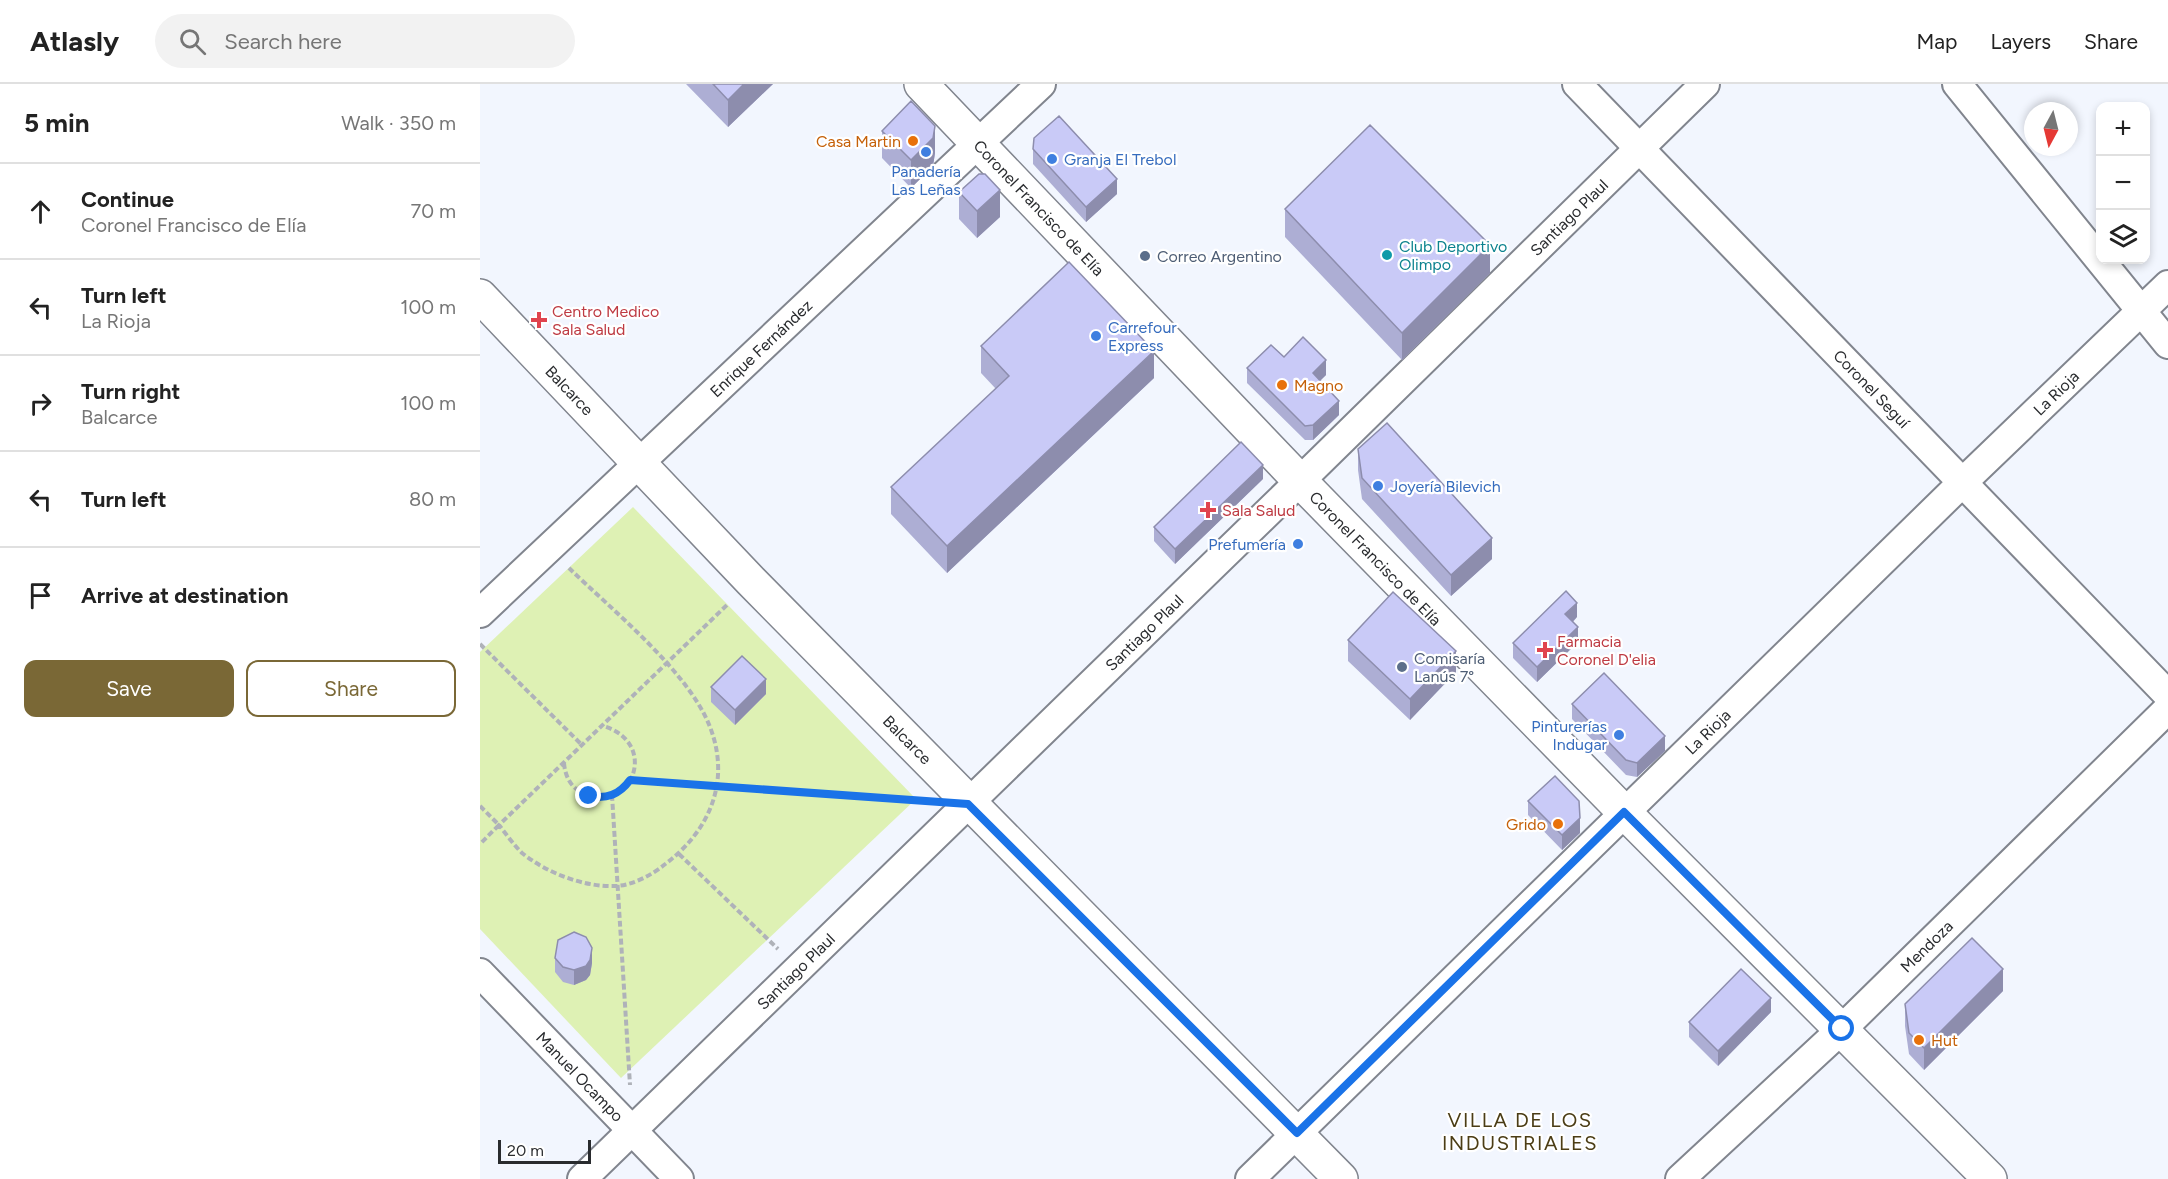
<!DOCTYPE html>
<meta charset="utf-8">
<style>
:root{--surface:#fff;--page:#f2f2f2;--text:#222;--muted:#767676;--line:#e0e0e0;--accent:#7a6836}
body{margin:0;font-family:Figtree,sans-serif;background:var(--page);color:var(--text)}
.controls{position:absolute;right:18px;top:18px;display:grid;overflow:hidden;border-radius:12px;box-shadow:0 3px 9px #0003}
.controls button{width:54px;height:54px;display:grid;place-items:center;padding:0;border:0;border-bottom:2px solid var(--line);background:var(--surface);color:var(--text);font:30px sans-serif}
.compass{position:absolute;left:1544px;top:18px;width:54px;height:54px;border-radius:50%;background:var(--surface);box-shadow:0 3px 9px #0003;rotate:187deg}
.scale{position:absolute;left:18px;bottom:15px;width:93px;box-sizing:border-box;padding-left:6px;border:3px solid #292b2e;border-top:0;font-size:16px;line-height:21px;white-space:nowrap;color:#292b2e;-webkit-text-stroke:4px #fff;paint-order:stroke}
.stop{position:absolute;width:18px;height:18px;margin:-14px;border:4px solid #1a73e8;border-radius:50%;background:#fff}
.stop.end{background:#1a73e8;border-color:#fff;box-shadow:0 2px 6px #0008}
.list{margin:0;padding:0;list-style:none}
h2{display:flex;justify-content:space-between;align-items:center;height:78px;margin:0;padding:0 24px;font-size:26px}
h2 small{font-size:20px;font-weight:400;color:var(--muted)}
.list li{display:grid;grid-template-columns:39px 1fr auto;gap:18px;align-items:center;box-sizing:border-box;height:96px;padding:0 24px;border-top:2px solid var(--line)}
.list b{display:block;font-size:22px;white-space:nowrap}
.list p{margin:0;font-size:20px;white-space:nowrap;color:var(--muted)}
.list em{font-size:20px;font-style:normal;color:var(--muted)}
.actions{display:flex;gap:12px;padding:18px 24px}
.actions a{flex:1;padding:14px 0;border:2px solid var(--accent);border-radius:12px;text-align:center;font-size:21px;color:var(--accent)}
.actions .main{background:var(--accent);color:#fff}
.icon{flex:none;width:33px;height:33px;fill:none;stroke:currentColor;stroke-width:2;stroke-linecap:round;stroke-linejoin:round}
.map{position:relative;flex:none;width:1688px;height:1095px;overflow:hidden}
header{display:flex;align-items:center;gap:36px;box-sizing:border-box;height:84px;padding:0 30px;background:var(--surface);border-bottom:2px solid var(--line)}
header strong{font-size:28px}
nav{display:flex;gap:33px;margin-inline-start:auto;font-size:21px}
.search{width:420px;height:54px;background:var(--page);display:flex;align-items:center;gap:15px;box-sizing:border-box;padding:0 21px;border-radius:33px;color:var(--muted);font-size:22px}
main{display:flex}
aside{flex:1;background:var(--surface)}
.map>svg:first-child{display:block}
</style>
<header>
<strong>Atlasly</strong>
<div class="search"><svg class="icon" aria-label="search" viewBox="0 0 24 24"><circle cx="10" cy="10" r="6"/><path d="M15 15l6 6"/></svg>Search here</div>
<nav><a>Map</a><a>Layers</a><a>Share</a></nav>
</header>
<main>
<aside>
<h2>5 min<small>Walk · 350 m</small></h2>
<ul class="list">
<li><svg class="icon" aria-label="ahead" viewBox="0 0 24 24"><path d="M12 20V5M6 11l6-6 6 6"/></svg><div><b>Continue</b><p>Coronel Francisco de Elía</p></div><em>70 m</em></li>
<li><svg class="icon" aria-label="left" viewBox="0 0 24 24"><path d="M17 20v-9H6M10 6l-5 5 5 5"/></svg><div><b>Turn left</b><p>La Rioja</p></div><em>100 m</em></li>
<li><svg class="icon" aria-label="right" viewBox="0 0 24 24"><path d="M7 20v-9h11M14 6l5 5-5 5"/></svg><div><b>Turn right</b><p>Balcarce</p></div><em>100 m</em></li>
<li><svg class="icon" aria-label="left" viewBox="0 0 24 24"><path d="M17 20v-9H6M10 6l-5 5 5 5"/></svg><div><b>Turn left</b></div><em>80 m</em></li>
<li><svg class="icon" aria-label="arrive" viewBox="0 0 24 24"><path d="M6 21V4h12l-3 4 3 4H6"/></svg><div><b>Arrive at destination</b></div></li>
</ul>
<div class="actions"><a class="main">Save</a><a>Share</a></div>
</aside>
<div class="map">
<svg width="1688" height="1095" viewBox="0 0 1688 1095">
<rect width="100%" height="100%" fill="#f2f6fe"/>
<!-- green -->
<path fill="#def1b4" d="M153 423 436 715 141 994 0 845V568Z"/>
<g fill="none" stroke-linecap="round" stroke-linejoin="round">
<defs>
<g id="street">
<path id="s1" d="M1097 0 1688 611"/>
<path d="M1477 0 1688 260"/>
<path id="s2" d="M0 529 561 0"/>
<path id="s3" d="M0 889 199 1095"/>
<path id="s4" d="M102 1095 820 397 1225 0"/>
<path id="s5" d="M770 1095 1484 397 1688 201"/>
<path id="s6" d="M1200 1095 1362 945 1688 625"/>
</g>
<g id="secondary">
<path id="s7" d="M441 0 820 397 1144 728 1510 1095"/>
<path id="s8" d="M0 212 271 497 861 1095"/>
</g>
</defs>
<!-- street casing -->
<use href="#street" stroke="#81858e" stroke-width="32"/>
<!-- secondary casing -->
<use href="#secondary" stroke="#81858e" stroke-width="36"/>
<!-- path -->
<path stroke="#afb2b9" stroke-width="4" stroke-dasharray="6 3" stroke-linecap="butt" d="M89 484C132 526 209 588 230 643 251 697 230 747 184 781 172 791 151 802 135 802 103 803 67 789 42 769 34 761 26 750 19 741L249 519
M0 560 102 661
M84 679C85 692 91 704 103 709 151 732 181 659 123 642
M150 697 443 717
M132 711 150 1001
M0 722 19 741 0 760
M199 770 298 865"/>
<!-- street -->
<use href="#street" stroke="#fff" stroke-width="28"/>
<!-- secondary -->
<use href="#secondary" stroke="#fff" stroke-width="33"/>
</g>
<!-- wall -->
<path fill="#adaed4" d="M206 0H293L248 43Z
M402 47 455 69 453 82 431 104 402 74Z
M553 65 637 110 606 138 553 80Z
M479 108 520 133 497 154 479 135Z
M805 125 1010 189 922 276 805 153Z
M501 262 674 294 467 489 411 430V403L516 305 501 289Z
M767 284 846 291 840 296 859 331 833 356H825L767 299Z
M878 365 1012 475 971 512 882 415 878 386Z
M783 395 695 480 674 457V443Z
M1097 533 1093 538 1098 558 1057 598 1033 574V559Z
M868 556 976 588 930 636 868 577Z
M231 603 286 610 255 641 231 618Z
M1092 620 1185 667 1157 693 1146 691 1092 635Z
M1048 717 1100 749 1082 766 1048 731Z
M75 874 112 879 110 891 106 896 94 901 83 898 75 888Z
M1523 907 1444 986 1429 970 1425 942V920Z
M1291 928 1238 982 1209 953V938Z"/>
<!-- shaded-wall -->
<path fill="#8d8dad" d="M264 0H293L248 43V16Z
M455 42V69L453 82 431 104V76Z
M637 95V110L606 138V123Z
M520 106V133L497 154V127Z
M1010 161V189L922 276V249Z
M674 267V294L467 489V462Z
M846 276V291L833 304V289Z
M859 317V331L833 356V341Z
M783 381V395L695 480V465Z
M1012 454V475L971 512V491Z
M1097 519V533L1085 545V530Z
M1098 543V558L1057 598V583Z
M976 567V588L930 636V615Z
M286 595V610L255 641V626Z
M1185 652V667L1157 693V679Z
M1100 734V749L1082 766V751Z
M112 864V879L110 891 106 896 94 901V886Z
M1523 885V907L1444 986V964Z
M1291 914V928L1238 982V967Z"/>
<!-- building -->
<path fill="#c9caf7" stroke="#8d8dad" stroke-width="1.5" d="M233 0H264L248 16Z
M431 17 455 42 453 54 431 76 402 47Z
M579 32 637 95 606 123 553 65 554 54Z
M890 41 1010 161 922 249 805 125Z
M499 90H505L520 106 497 127 479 108Z
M589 178 674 267 467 462 411 403 529 292 501 262Z
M823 253 846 276 833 289 859 317 833 341 825 342 767 284 791 261 804 273Z
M907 339 1012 454 971 491 882 394 878 365Z
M761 358 783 381 695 465 674 443Z
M1086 507 1097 519 1085 530 1098 543 1057 583 1033 559Z
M913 508 976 567 930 615 868 556Z
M262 572 286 595 255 626 231 603Z
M1124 589 1185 652 1157 679 1146 676 1092 620Z
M1075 692 1099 717 1100 734 1082 751 1048 717Z
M94 848 106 853 112 864 110 876 106 882 94 886 83 883 75 874 78 856Z
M1492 854 1523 885 1444 964 1429 949 1425 920Z
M1261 885 1291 914 1238 967 1209 938Z"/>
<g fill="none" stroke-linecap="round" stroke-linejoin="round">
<!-- route -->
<path stroke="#1a73e8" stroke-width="8" d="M109 712C127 715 139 711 150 696L488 720 817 1049 1144 728 1362 945"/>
</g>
<!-- markers -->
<g fill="#e8710a" stroke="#fff" stroke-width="2">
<circle cx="433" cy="57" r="6"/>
<circle cx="802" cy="301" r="6"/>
<circle cx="1078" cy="740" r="6"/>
<circle cx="1439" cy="956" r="6"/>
</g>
<g fill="#3f7fe0" stroke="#fff" stroke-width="2">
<circle cx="446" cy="68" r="6"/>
<circle cx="572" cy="75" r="6"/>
<circle cx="616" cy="252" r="6"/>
<circle cx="898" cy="402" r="6"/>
<circle cx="818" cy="460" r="6"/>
<circle cx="1139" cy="651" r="6"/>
</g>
<circle fill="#0f9aa8" stroke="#fff" stroke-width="2" cx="907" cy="171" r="6"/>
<g fill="#5c6f8a" stroke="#fff" stroke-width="2">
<circle cx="665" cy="172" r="6"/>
<circle cx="922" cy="583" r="6"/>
</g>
<g fill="#e0444e" stroke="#fff" stroke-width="2">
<path d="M56 227h6v6h6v6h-6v6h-6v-6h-6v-6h6z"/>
<path d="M725 417h6v6h6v6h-6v6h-6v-6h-6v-6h6z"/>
<path d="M1062 557h6v6h6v6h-6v6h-6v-6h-6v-6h6z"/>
</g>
<g text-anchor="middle" stroke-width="4.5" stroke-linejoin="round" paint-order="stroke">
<!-- food labels -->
<g font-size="16" fill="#c56008" stroke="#fff" text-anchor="end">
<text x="421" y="63">Casa Martin</text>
<text x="814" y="307" text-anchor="start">Magno</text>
<text x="1066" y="746">Grido</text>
<text x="1451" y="962" text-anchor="start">Hut</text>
</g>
<!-- shop labels -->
<g font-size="16" fill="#366cbe" stroke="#fff" text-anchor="start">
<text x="584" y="81">Granja El Trebol</text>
<text x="446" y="93" text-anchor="middle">Panadería<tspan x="446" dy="18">Las Leñas</tspan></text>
<text x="628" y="249">Carrefour<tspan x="628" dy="18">Express</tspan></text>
<text x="910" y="408">Joyería Bilevich</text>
<text x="806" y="466" text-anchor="end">Prefumería</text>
<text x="1127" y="648" text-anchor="end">Pinturerías<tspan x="1127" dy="18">Indugar</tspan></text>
</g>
<!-- street labels -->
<g font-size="16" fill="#292b2e" stroke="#fff">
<text dy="6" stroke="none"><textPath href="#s7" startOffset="171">Coronel Francisco de Elía</textPath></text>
<text dy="6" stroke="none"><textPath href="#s4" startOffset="1378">Santiago Plaul</textPath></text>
<text dy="6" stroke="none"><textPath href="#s2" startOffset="386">Enrique Fernández</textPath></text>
<text dy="6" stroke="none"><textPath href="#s1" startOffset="424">Coronel Seguí</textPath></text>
<text dy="6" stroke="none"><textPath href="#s8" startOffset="130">Balcarce</textPath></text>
<text dy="6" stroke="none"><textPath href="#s5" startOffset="1126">La Rioja</textPath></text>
<text dy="6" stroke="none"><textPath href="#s7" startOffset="657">Coronel Francisco de Elía</textPath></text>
<text dy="6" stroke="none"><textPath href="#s4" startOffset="784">Santiago Plaul</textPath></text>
<text dy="6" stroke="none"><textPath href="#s5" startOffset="640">La Rioja</textPath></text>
<text dy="6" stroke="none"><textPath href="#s8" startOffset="616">Balcarce</textPath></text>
<text dy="6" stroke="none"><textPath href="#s6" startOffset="339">Mendoza</textPath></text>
<text dy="6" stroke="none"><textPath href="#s4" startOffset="298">Santiago Plaul</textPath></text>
<text dy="6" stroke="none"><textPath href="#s3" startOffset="144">Manuel Ocampo</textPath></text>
</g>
<!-- culture labels -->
<g font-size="16" fill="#0d838f" stroke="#fff" text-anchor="start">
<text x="919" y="168">Club Deportivo<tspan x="919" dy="18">Olimpo</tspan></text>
</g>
<!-- service labels -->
<g font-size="16" fill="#4e5e75" stroke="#fff" text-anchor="start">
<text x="677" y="178">Correo Argentino</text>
<text x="934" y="580">Comisaría<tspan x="934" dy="18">Lanús 7°</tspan></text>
</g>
<!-- health labels -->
<g font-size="16" fill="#be3a42" stroke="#fff" text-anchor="start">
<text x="72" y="233">Centro Medico<tspan x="72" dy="18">Sala Salud</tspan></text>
<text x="742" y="432">Sala Salud</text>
<text x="1077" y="563">Farmacia<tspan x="1077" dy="18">Coronel D'elia</tspan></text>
</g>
<!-- quarter labels -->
<g font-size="20" letter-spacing="1.5" fill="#4b3d15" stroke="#fff">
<text x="1040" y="1043">VILLA DE LOS<tspan x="1040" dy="23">INDUSTRIALES</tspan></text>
</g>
</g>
</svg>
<div class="controls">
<button>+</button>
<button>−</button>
<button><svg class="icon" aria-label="layers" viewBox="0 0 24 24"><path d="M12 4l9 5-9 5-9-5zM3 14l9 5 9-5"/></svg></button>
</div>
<svg class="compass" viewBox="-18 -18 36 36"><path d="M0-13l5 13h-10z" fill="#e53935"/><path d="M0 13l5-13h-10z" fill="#767676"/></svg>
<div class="scale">20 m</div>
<div class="stop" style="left:1362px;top:945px"></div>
<div class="stop end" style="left:109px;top:712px"></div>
</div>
</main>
